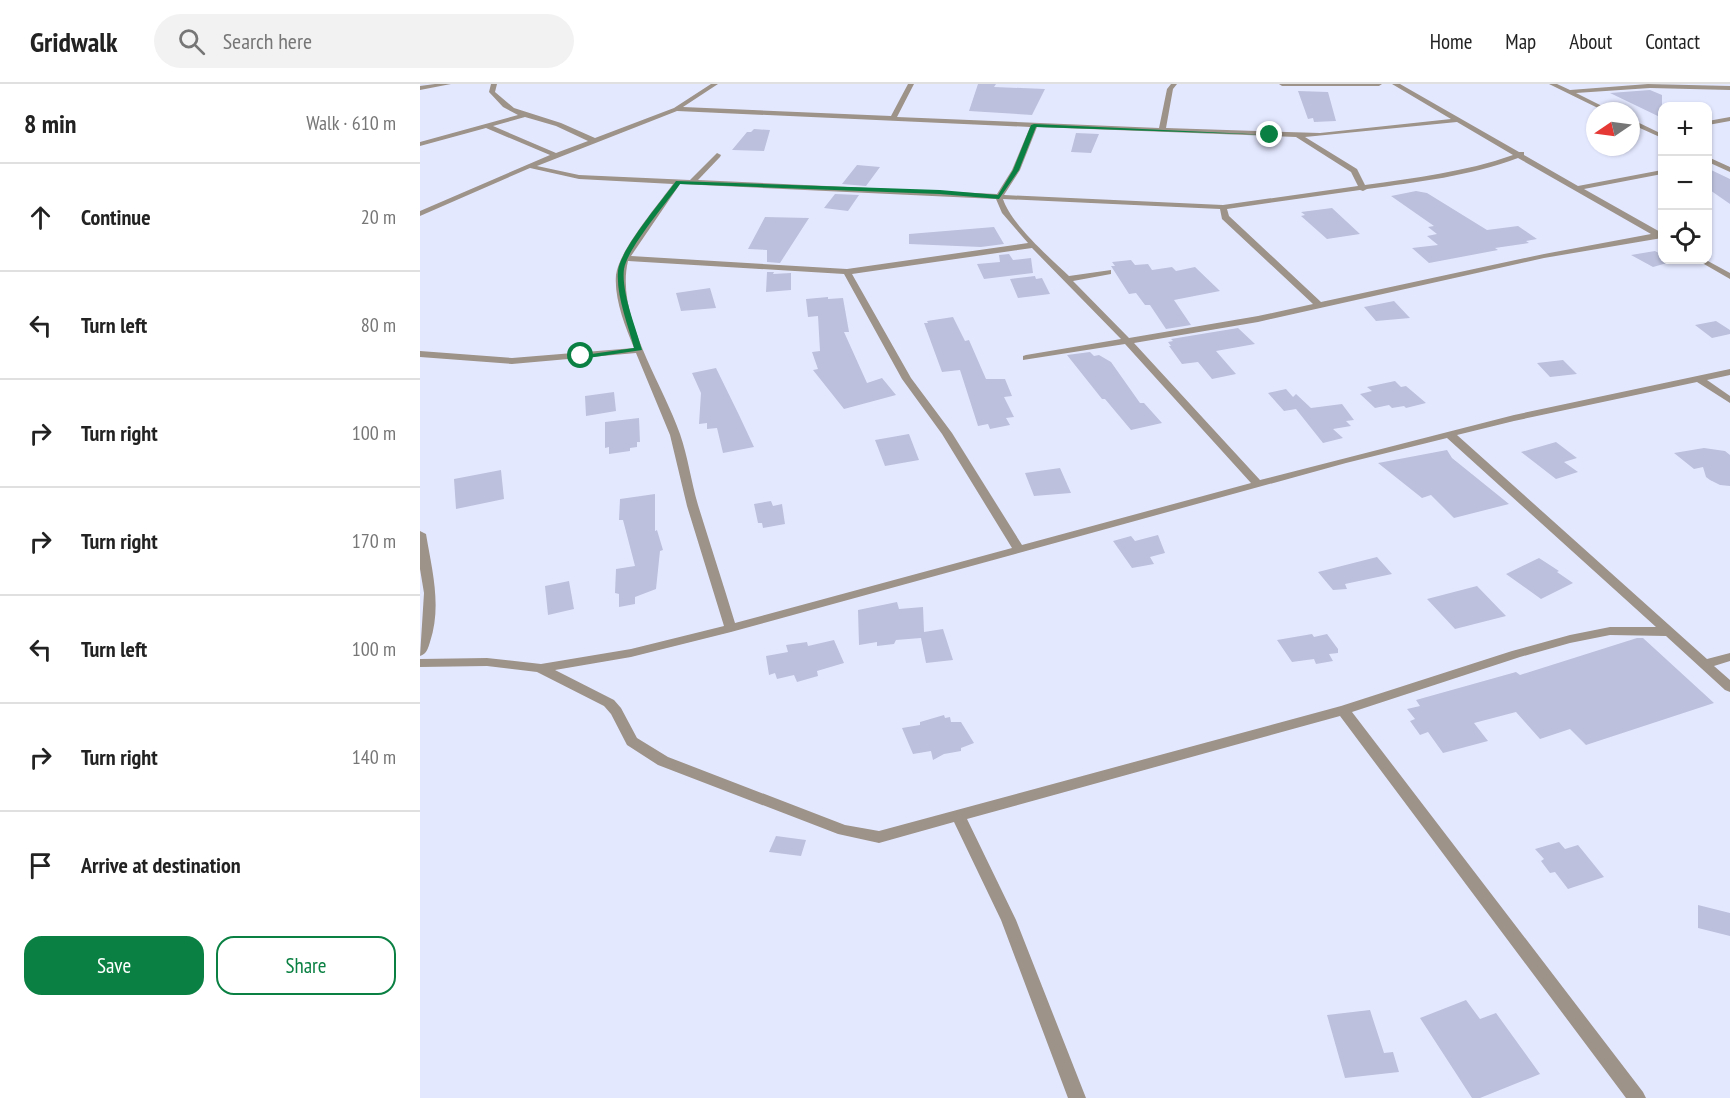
<!DOCTYPE html>
<meta charset="utf-8">
<style>
:root{--surface:#fff;--page:#f2f2f2;--text:#222;--muted:#767676;--line:#e0e0e0;--accent:#0b8043}
body{margin:0;font-family:"PT Sans Narrow",sans-serif;background:var(--page);color:var(--text)}
.controls{position:absolute;right:18px;top:18px;display:grid;overflow:hidden;border-radius:12px;box-shadow:0 2px 4px #0004}
.controls button{width:54px;height:54px;display:grid;place-items:center;padding:0;border:0;border-bottom:2px solid var(--line);background:var(--surface);color:var(--text);font:30px sans-serif}
.compass{position:absolute;left:1166px;top:18px;width:54px;height:54px;border-radius:50%;background:var(--surface);box-shadow:0 2px 4px #0004;rotate:257deg}
.stop{position:absolute;width:18px;height:18px;margin:-14px;border:4px solid #0b8043;border-radius:50%;background:#fff}
.stop.end{background:#0b8043;border-color:#fff;box-shadow:0 2px 6px #0008}
.list{margin:0;padding:0;list-style:none}
h2{display:flex;justify-content:space-between;align-items:center;height:78px;margin:0;padding:0 24px;font-size:26px}
h2 small{font-size:20px;font-weight:400;color:var(--muted)}
.list li{display:grid;grid-template-columns:39px 1fr auto;gap:18px;align-items:center;box-sizing:border-box;height:108px;padding:0 24px;border-top:2px solid var(--line)}
.list b{display:block;font-size:22px;white-space:nowrap}
.list em{font-size:20px;font-style:normal;color:var(--muted)}
.actions{display:flex;gap:12px;padding:18px 24px}
.actions a{flex:1;padding:14px 0;border:2px solid var(--accent);border-radius:18px;text-align:center;font-size:21px;color:var(--accent)}
.actions .main{background:var(--accent);color:#fff}
.icon{flex:none;width:33px;height:33px;fill:none;stroke:currentColor;stroke-width:2;stroke-linecap:round;stroke-linejoin:round}
.map{position:relative;flex:none;width:1310px;height:1014px;overflow:hidden}
header{display:flex;align-items:center;gap:36px;box-sizing:border-box;height:84px;padding:0 30px;background:var(--surface);border-bottom:2px solid var(--line)}
header strong{font-size:28px}
nav{display:flex;gap:33px;margin-inline-start:auto;font-size:21px}
.search{width:420px;height:54px;background:var(--page);display:flex;align-items:center;gap:15px;box-sizing:border-box;padding:0 21px;border-radius:33px;color:var(--muted);font-size:22px}
main{display:flex}
aside{flex:1;background:var(--surface)}
.map>svg:first-child{display:block}
</style>
<header>
<strong>Gridwalk</strong>
<div class="search"><svg class="icon" aria-label="search" viewBox="0 0 24 24"><circle cx="10" cy="10" r="6"/><path d="M15 15l6 6"/></svg>Search here</div>
<nav><a>Home</a><a>Map</a><a>About</a><a>Contact</a></nav>
</header>
<main>
<aside>
<h2>8 min<small>Walk · 610 m</small></h2>
<ul class="list">
<li><svg class="icon" aria-label="ahead" viewBox="0 0 24 24"><path d="M12 20V5M6 11l6-6 6 6"/></svg><div><b>Continue</b></div><em>20 m</em></li>
<li><svg class="icon" aria-label="left" viewBox="0 0 24 24"><path d="M17 20v-9H6M10 6l-5 5 5 5"/></svg><div><b>Turn left</b></div><em>80 m</em></li>
<li><svg class="icon" aria-label="right" viewBox="0 0 24 24"><path d="M7 20v-9h11M14 6l5 5-5 5"/></svg><div><b>Turn right</b></div><em>100 m</em></li>
<li><svg class="icon" aria-label="right" viewBox="0 0 24 24"><path d="M7 20v-9h11M14 6l5 5-5 5"/></svg><div><b>Turn right</b></div><em>170 m</em></li>
<li><svg class="icon" aria-label="left" viewBox="0 0 24 24"><path d="M17 20v-9H6M10 6l-5 5 5 5"/></svg><div><b>Turn left</b></div><em>100 m</em></li>
<li><svg class="icon" aria-label="right" viewBox="0 0 24 24"><path d="M7 20v-9h11M14 6l5 5-5 5"/></svg><div><b>Turn right</b></div><em>140 m</em></li>
<li><svg class="icon" aria-label="arrive" viewBox="0 0 24 24"><path d="M6 21V4h12l-3 4 3 4H6"/></svg><div><b>Arrive at destination</b></div></li>
</ul>
<div class="actions"><a class="main">Save</a><a>Share</a></div>
</aside>
<div class="map">
<svg width="1310" height="1014" viewBox="0 0 1310 1014">
<rect width="100%" height="100%" fill="#e4e8ff"/>
<!-- building -->
<path fill="#bcc0dc" d="M558 0H576L574 3 625 5 612 31 549 27Z
M1230 6 1242 11V34L1190 9Z
M878 7 908 8 916 37 894 38 893 34 888 35Z
M334 45 350 46 344 67 312 66 327 48H331Z
M656 49 679 50 671 69 651 68Z
M437 81 460 83 446 102 422 100Z
M1287 84 1310 95V120L1287 104Z
M996 107 1007 109 1067 146 1098 142 1117 155 1106 157 1109 159 1075 164 1078 166 1009 179 992 164 1018 161 1007 152 1017 150 1008 143 1014 142 971 112Z
M415 110 439 111 428 127 404 124Z
M912 124 940 150 907 155 881 132 885 131 881 128Z
M345 133 389 134 360 179 347 178V166L328 165Z
M574 143 584 160 561 163 489 160V150Z
M1235 167 1242 171V176L1254 177 1233 183 1211 171Z
M589 170 593 176 611 174 613 189 564 195 557 180 580 178 579 171Z
M711 176 715 181 728 180 732 186 752 183 756 187 775 183 800 207 754 216 771 241 746 245 730 221H725L716 209 709 210 691 182H695L692 178Z
M347 188H354L353 190 371 189V206L346 208Z
M615 192 616 195 622 194 630 210 598 214 590 195Z
M290 204 296 224 261 227 256 209Z
M408 213V215L423 214 429 248H424L447 299 462 294 476 311 424 325 393 286 398 285 392 268 400 267 398 232 388 233 386 215Z
M974 217 990 234 956 237 944 223Z
M533 233 545 257 549 256 566 295H585L592 312 584 313 594 333 586 334 590 341 570 345 568 340 558 342 540 286 522 288 504 239H508L507 237Z
M1296 237 1310 246V250L1292 254 1275 241Z
M818 244 835 260 796 267 816 290 792 295 778 278 762 280 749 262H751L748 258 753 257 751 255Z
M670 268 674 272 679 271 691 278 720 319H724L742 339 711 346 685 315H682L647 271Z
M1143 276 1157 290 1130 293 1117 279Z
M296 284 319 331 334 363 303 369 297 344 287 345V339L279 340 281 309 272 289Z
M975 297 981 303 986 302 1006 319 986 324 984 322 972 324 969 321 955 324 940 310 952 307 947 303Z
M866 305 873 313 876 310 891 324 922 320 934 336 926 337 931 342 913 345 923 354 903 359 876 325 864 327 848 309Z
M194 308 196 327 166 332 165 312Z
M219 334 220 358H217V363L210 364V367L189 370V363L185 364V338Z
M489 350 499 376 465 382 455 356Z
M1136 358 1157 374 1144 378 1158 388 1136 395 1101 368Z
M1284 364 1305 367 1310 371V402L1300 401 1290 396 1286 393 1283 383 1274 385 1254 369Z
M1027 366 1032 374 1089 420 1034 434 1011 411 1002 414 958 379Z
M640 384 651 409 614 412 605 389Z
M81 386 84 415 36 425 34 395Z
M235 410V447L237 446 243 466 240 467 236 505 215 513V520L199 523V510L195 509 196 485 215 482 203 436H199L200 415Z
M351 417 353 422 362 420 365 440 343 444 342 439H338L334 420Z
M738 451 745 469 730 473 734 480 712 484 693 457 711 452 715 457Z
M957 473 972 490 925 500 927 505 913 506 898 488Z
M1119 474 1139 487 1137 488 1153 499 1121 515 1086 490Z
M149 497 154 525 128 531 125 502Z
M1057 502 1086 532 1035 545 1007 515Z
M477 518 479 525 503 523 504 548 523 545 533 576 506 579 501 554 476 556 474 560 457 562V558L439 561 438 526Z
M892 550 894 553 907 550 918 565V569L909 570 913 577 896 580 894 575 872 578 857 556Z
M1217 554H1223L1294 619 1166 661 1150 645 1120 655 1096 628 1054 639 1068 657 1023 669 1008 648 1000 651 990 637 995 635 987 625 1000 622 996 616 1096 588 1100 591Z
M414 556 424 579 397 587 398 592 377 598 374 591 357 595 355 589 349 591 346 572 368 568 366 561 387 558 388 562Z
M524 631 525 634 530 633 531 638H541L554 659 541 664V667L524 670 513 676 511 667 493 670 482 644 500 641V638Z
M356 752 386 756 381 772 349 768Z
M1139 758 1145 765 1158 761 1184 793 1148 805 1135 788 1130 789 1121 777 1124 775 1115 765Z
M1278 821 1310 829V852L1278 844Z
M1046 916 1060 935 1076 929 1120 990 1060 1014H1052L1000 934Z
M950 926 964 969 973 968 979 988 925 994 907 931Z"/>
<g fill="none" stroke-linecap="round" stroke-linejoin="round">
<!-- street -->
<path fill="#9d9389" fill-rule="evenodd" d="M15 0H31L0 6V2Z
M71 0H77L75 8 94 24 141 39 175 54 254 24 291 0H298L263 23 471 32 488 0H494L477 33 739 44 747 5 751 0H757L753 5 746 44 900 49 1031 35 972 0H980L1099 68H1104V71L1158 102 1242 86V90L1164 105 1242 149V154L1124 174 838 238 714 259 840 396 1094 331 1310 285V291L1287 296 1310 312V319L1277 298 1094 337 1037 351 1287 575 1310 569V577L1294 582 1310 596V608L1305 606 1246 552 1190 551 1150 559 1100 573 932 628 1223 1008 1226 1014H1206L920 632 547 735 596 836 666 1014H648L581 836 534 738 459 759 418 750 238 681 207 661 191 630 184 622 117 588 67 582 0 583V575L67 574 121 580 211 565 304 542 267 422 250 351 216 269 92 280 0 273V267L92 274 214 264C205 242 194 215 196 191 199 166 238 121 253 100L159 95 110 84 0 132V127L130 71 66 44 0 62V58L98 31 83 23 69 8ZM257 27 610 43 592 86 577 110 278 96 300 73 301 71 297 69 270 96 159 91 117 82ZM105 33 136 42 168 57 136 69 73 42ZM1037 38 1093 71C1045 88 994 94 945 101L937 85 885 53ZM617 43 876 53 931 88 938 102 803 121 584 111 600 86ZM1098 74 1231 150 1124 170 901 218 809 132 807 125 940 106 943 107 947 105C998 98 1050 92 1098 74ZM260 100 576 115 582 129 608 159 427 185 211 172ZM583 115 800 125 802 135 893 220 838 232 709 254 653 197 691 190V186L649 192C630 174 591 140 583 115ZM612 164 701 255 606 271 603 272V276L705 260 831 399 602 461 532 349 491 294 432 190ZM208 177 424 190 482 295 522 350 592 464 315 539C303 499 290 460 278 421 271 397 268 373 260 350 242 298 195 232 208 177ZM1027 354 1236 543H1190L1150 551 1092 567 921 622 459 747 425 741 248 673 217 654 201 624 194 616 135 586 211 573 311 548 926 379Z
M859 0H962L959 2H862Z
M1129 0H1137L1150 6 1228 0 1310 2V6L1230 4 1156 9 1192 27H1184Z
M1310 33V37L1288 41V37Z
M1211 35 1242 50V54L1211 40Z
M1288 73 1310 83V88L1288 78Z
M1277 176H1286L1310 189V195Z
M0 447 6 450C12 486 22 522 10 558 8 564 7 570 0 572L4 509 0 485Z"/>
</g>
<!-- route -->
<path fill="#0b8043" d="M614 40 853 51 616 43 599 86 579 115 520 110 260 100C247 118 207 165 204 185 201 208 216 243 222 266L161 275 157 272 214 264C208 240 196 212 198 187 199 167 243 115 256 97L520 106 578 111 593 86 611 41Z"/>
</svg>
<div class="controls">
<button>+</button>
<button>−</button>
<button><svg class="icon" aria-label="locate" viewBox="0 0 24 24"><circle cx="12" cy="12" r="6"/><path d="M12 2v4M12 18v4M2 12h4M18 12h4"/></svg></button>
</div>
<svg class="compass" viewBox="-18 -18 36 36"><path d="M0-13l5 13h-10z" fill="#e53935"/><path d="M0 13l5-13h-10z" fill="#767676"/></svg>
<div class="stop" style="left:161px;top:272px"></div>
<div class="stop end" style="left:850px;top:51px"></div>
</div>
</main>
